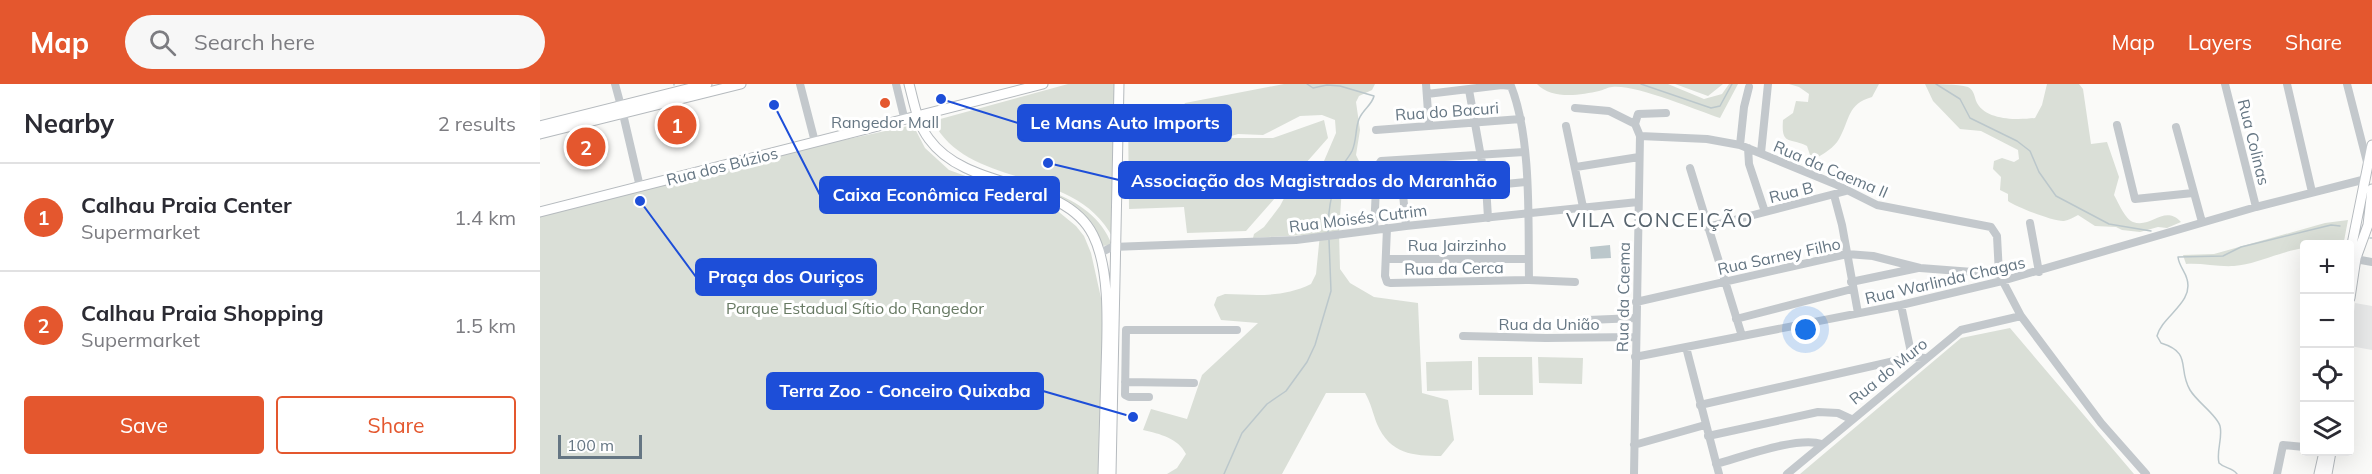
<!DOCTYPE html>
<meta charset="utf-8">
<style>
:root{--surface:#fff;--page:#f7f7f7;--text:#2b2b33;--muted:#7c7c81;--line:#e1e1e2;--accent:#e4572e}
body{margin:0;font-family:Mulish,sans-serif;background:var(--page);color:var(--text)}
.controls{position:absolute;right:18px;bottom:18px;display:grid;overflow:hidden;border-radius:6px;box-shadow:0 6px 24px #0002}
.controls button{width:54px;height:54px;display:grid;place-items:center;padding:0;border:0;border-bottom:2px solid var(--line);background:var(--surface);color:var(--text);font:30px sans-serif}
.scale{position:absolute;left:18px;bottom:15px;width:84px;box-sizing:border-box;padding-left:6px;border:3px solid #657683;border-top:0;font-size:16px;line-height:21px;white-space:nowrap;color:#657683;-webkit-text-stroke:4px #fff;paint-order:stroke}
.you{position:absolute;left:1266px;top:246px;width:21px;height:21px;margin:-15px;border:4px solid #fff;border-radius:50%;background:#1a73e8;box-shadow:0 0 0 9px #1a73e833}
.badge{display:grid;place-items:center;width:39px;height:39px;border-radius:50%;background:var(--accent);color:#fff;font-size:20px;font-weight:700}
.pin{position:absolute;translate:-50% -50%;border:3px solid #fff;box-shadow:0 2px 6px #0006}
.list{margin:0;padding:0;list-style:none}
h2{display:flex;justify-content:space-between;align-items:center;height:78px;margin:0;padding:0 24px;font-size:26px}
h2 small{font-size:20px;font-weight:400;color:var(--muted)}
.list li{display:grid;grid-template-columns:39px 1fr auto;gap:18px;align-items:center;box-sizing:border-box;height:108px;padding:0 24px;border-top:2px solid var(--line)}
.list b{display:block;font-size:22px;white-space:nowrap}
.list p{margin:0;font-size:20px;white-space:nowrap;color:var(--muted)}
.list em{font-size:20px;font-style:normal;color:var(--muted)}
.actions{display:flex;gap:12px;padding:18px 24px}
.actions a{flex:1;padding:14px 0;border:2px solid var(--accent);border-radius:6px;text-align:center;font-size:21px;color:var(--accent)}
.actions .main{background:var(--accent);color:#fff}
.icon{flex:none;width:33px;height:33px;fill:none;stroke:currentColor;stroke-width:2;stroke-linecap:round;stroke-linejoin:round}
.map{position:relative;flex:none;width:1832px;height:390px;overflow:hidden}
header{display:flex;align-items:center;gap:36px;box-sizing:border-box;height:84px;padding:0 30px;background:var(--accent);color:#fff}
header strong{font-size:28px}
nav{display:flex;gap:33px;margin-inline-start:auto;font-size:21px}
.search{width:420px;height:54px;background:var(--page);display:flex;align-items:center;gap:15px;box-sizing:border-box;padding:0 21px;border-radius:33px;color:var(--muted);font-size:22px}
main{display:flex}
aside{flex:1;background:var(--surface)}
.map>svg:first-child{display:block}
</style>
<header>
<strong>Map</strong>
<div class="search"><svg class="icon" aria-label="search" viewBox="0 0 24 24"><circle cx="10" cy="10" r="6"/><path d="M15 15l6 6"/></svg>Search here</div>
<nav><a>Map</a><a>Layers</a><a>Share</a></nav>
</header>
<main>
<aside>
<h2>Nearby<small>2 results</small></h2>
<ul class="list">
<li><span class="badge">1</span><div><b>Calhau Praia Center</b><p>Supermarket</p></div><em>1.4 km</em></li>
<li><span class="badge">2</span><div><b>Calhau Praia Shopping</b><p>Supermarket</p></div><em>1.5 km</em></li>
</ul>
<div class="actions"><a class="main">Save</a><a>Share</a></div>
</aside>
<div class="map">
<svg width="1832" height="390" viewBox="0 0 1832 390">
<rect width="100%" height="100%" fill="#fafaf8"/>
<!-- built -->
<path fill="#e8e9e9" d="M1815 219 1832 222V266L1810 262Z"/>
<!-- green -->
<path fill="#dadfd7" d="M528 0H578L573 154C535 80 428 107 393 37Z
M744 0H835L832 6 819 12 816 18 820 46 816 71 819 77 816 101 812 104 802 103 799 148 800 185 810 199 834 213 878 219 882 309 908 316 914 356 901 372C873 372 850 370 837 340 833 330 831 319 825 309H786L742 390H627L637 384 646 370C638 354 620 350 603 346L611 325 647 335 662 291 718 239 681 236 674 221 677 213 685 210C717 211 742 214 771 200L776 190 780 150 713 154 714 150 724 143 740 122 751 101 784 77 796 49 795 36 782 31 760 32 723 51 698 50 685 54H733L784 36 788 54 706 147 647 149 644 123 589 125 588 29 632 24 654 56 665 55C653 49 645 43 640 28L645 19Z
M997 0H1128L1164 15 1182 10 1189 0H1198L1180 34C1156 26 1095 0 1072 3 1068 3 1064 6 1059 7 1041 11 1012 16 997 0Z
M1135 0H1183L1168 12Z
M1249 0H1339L1332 13C1307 20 1310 36 1299 55 1294 64 1284 69 1277 74L1270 71 1267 62C1249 53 1241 62 1243 36L1253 29 1256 17 1268 18 1269 10 1259 3Z
M1385 0C1398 0 1417 0 1428 3 1435 7 1434 13 1437 19 1447 37 1479 36 1495 34L1502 21 1507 0H1539L1543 5 1551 60 1567 58 1579 93 1574 111C1578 118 1585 135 1593 138 1611 145 1624 120 1641 138L1627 144 1618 143 1600 148 1582 146 1576 143 1555 142 1538 131C1534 133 1529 136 1524 137 1515 138 1476 123 1468 117V110L1460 106 1461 93 1453 85 1454 77 1462 74 1474 78 1479 75 1478 66 1441 47 1420 45 1393 17Z
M373 41 385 64 409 86 514 124 536 142 544 152 551 169 563 223 560 390H0V132L276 62Z
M512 108C538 118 561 133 572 161L562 162C553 136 534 122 512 108Z
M1808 136 1804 157 1764 160V164C1741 167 1718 180 1694 182 1678 183 1662 179 1646 180L1643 171 1674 170 1785 139Z
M1470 244 1594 390H1260L1421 254Z
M938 273H992L993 311H939Z
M998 273 1043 274 1042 300 999 299Z
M932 277V306L887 307 886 278Z"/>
<!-- water -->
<path fill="#bbc7cb" d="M1070 161 1071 174 1051 175 1050 163Z"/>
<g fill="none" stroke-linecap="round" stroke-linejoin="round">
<!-- stream -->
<path stroke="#bbc7cb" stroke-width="1.5" d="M767 0 773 4 787 1 800 2 834 12C832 21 823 25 819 35 815 45 817 56 812 67 810 71 807 75 804 79 793 99 788 125 788 148
M1101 0 1171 24 1180 22 1192 0
M1396 0 1420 15 1430 34 1477 57 1490 67 1499 88 1516 112 1569 140 1611 147
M134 1V0
M1830 154H1832
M684 390 702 349 727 320 746 307 767 278 775 261 791 207 789 156
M1697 390C1692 383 1685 385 1679 379 1676 367 1683 354 1680 342 1677 331 1657 318 1650 306 1637 284 1653 269 1621 259L1617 252C1622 232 1654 219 1647 195 1645 187 1639 182 1638 173L1683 172 1701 163 1791 141 1800 142"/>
<defs>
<path id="major" d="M369 0C374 18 377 39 389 55 428 109 524 93 553 151 571 187 567 246 566 286 565 320 564 355 563 390
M0 42 167 0
M0 50 201 0
M0 128 503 0
M1810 170 1832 61
M1810 214 1816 174 1828 141 1832 105
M571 390 579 0
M1779 390 1784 368
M1787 390 1791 368"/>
</defs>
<!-- major casing -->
<use href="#major" stroke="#b5babe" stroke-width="11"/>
<!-- minor -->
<path stroke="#c3c8cc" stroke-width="8" d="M75 0 81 22
M260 0 275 58
M356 0 365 37
M886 0 889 42
M1685 0 1716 123
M1747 0 1772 108
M1807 0 1827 78
M929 6 946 101 948 134
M887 10 962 1 971 2C992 55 988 140 989 196
M1035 24 1069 27 1095 40
M83 30 100 103
M1577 41 1595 115 1653 109
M1026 42 1043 123
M1636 43 1662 138
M836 46 981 35
M1100 52 1167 55 1200 61 1295 100 1337 121 1451 143 1457 152 1459 190 1481 232 1561 339 1606 390
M1200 61 1204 23 1209 3
M1208 64 1209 80 1225 128
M1221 69 1228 0
M857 77 863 110 866 142
M1036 83 1099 73
M1150 84 1202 252
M863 110 986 98
M1294 111 1302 141 1318 229
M1490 139 1499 188
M1167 143 1306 107
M847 144 845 192 847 198 851 199 989 196 1035 198
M834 146 837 83 841 77 984 68
M560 169 572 163 756 156 866 142 1098 118
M1810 174 1832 178
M846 175H988
M1311 198 1378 184
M1096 218 1307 170 1333 172 1380 184 1459 190
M1361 221 1372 273
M1196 235 1312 205
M1048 236 1096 234
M923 252 1006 254 1095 253
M1146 263 1179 390
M1095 273 1361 221 1462 197 1716 123 1826 95
M585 298 654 299
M609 313H589L585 311 586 246H697
M1160 321 1372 273 1385 274
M1168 352 1278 328 1298 329 1311 335
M1094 361 1165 341
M1176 380C1202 373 1257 352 1282 360
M1094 390 1100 52 1095 40 1098 30 1126 29
M1247 390 1421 246 1481 232
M1737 390 1743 361 1764 363"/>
<!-- major -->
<use href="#major" stroke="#fff" stroke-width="9"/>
</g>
<!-- markers -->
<circle fill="#e4572e" stroke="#fff" stroke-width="2" cx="345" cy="19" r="6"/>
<g text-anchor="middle" stroke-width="6" stroke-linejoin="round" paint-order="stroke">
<!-- street labels -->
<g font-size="16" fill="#657683" stroke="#fff">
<text transform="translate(907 27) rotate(-4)" y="6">Rua do Bacuri</text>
<text transform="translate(1714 58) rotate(76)" y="6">Rua Colinas</text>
<text transform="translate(182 82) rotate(-14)" y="6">Rua dos Búzios</text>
<text transform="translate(1291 85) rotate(23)" y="6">Rua da Caema II</text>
<text transform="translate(1251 108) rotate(-14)" y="6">Rua B</text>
<text transform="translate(818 134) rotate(-7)" y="6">Rua Moisés Cutrim</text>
<text x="917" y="167">Rua Jairzinho</text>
<text transform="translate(1239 172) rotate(-12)" y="6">Rua Sarney Filho</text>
<text transform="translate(914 184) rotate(-1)" y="6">Rua da Cerca</text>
<text transform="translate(1405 196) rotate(-13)" y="6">Rua Warlinda Chagas</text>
<text transform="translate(1083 213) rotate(-89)" y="6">Rua da Caema</text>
<text x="1009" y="246">Rua da União</text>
<text transform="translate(1348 287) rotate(-39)" y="6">Rua do Muro</text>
</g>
<!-- poi labels -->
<g font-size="16" fill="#657683" stroke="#fff">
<text x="345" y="44">Rangedor Mall</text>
</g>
<!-- park labels -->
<g font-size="16" fill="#687a64" stroke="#fff">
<text x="315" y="230">Parque Estadual Sítio do Rangedor</text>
</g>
<!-- quarter labels -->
<g font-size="20" letter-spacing="1.5" fill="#57646e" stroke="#fff">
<text x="1120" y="143">VILA CONCEIÇÃO</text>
</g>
</g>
<!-- callouts -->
<path fill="none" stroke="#1d4ed8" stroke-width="2" d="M401 15L478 39M508 79L579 96M234 21L280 111M100 117L156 193M593 333L503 307"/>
<g fill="#1d4ed8" stroke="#fff" stroke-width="2">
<circle cx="401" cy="15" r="6"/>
<circle cx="508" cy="79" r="6"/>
<circle cx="234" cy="21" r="6"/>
<circle cx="100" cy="117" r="6"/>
<circle cx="593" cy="333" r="6"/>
</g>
<g fill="#1d4ed8" stroke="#1d4ed8" stroke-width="2">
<rect x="478" y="21" width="213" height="36" rx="6"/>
<rect x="579" y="78" width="390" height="36" rx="6"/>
<rect x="280" y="93" width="239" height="36" rx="6"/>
<rect x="156" y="175" width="180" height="36" rx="6"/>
<rect x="227" y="289" width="276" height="36" rx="6"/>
</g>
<g font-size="18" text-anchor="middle" font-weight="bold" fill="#fff">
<text x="585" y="45">Le Mans Auto Imports</text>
<text x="774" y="103">Associação dos Magistrados do Maranhão</text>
<text x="400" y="117">Caixa Econômica Federal</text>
<text x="246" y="199">Praça dos Ouriços</text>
<text x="365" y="313">Terra Zoo - Conceiro Quixaba</text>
</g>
</svg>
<div class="controls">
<button>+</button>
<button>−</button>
<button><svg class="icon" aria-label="locate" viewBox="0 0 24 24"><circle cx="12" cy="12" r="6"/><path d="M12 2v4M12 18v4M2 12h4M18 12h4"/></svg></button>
<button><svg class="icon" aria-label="layers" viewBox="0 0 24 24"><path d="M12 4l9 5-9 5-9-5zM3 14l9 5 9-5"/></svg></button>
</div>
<div class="scale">100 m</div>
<div class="you"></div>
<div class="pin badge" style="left:137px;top:41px">1</div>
<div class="pin badge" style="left:46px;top:63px">2</div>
</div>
</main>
